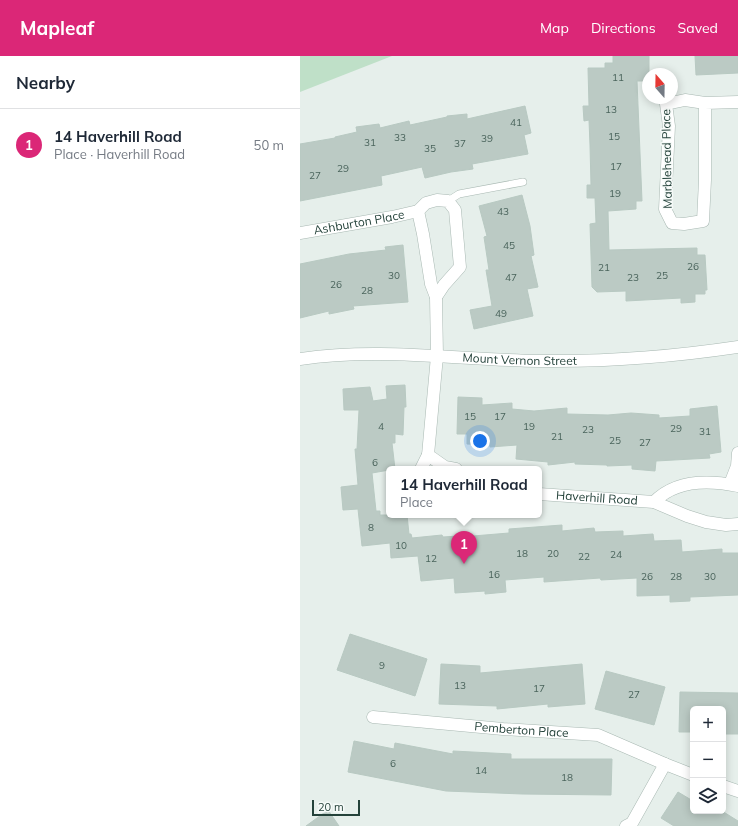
<!DOCTYPE html>
<meta charset="utf-8">
<style>
:root{--surface:#fff;--page:#f6f6f7;--text:#1f2937;--muted:#747a83;--line:#e0e1e3;--accent:#db2777}
body{margin:0;font-family:Mulish,sans-serif;background:var(--page);color:var(--text)}
.controls{position:absolute;right:12px;bottom:12px;display:grid;overflow:hidden;border-radius:6px;box-shadow:0 2px 10px #0003}
.controls button{width:36px;height:36px;display:grid;place-items:center;padding:0;border:0;border-bottom:1px solid var(--line);background:var(--surface);color:var(--text);font:20px sans-serif}
.compass{position:absolute;left:342px;top:12px;width:36px;height:36px;border-radius:50%;background:var(--surface);box-shadow:0 2px 10px #0003;rotate:340deg}
.scale{position:absolute;left:12px;bottom:10px;width:48px;box-sizing:border-box;padding-left:4px;border:2px solid #24423a;border-top:0;font-size:11px;line-height:14px;white-space:nowrap;color:#24423a;-webkit-text-stroke:3px #f7fbf9;paint-order:stroke}
.you{position:absolute;left:180px;top:385px;width:14px;height:14px;margin:-10px;border:3px solid #fff;border-radius:50%;background:#1a73e8;box-shadow:0 0 0 6px #1a73e833}
.badge{display:grid;place-items:center;width:26px;height:26px;border-radius:50%;background:var(--accent);color:#fff;font-size:13px;font-weight:700}
.pin{position:absolute;translate:-50% -33px;filter:drop-shadow(0 1px 2px #0008)}
.pin::after{content:'';position:absolute;top:21px;width:14px;height:12px;background:inherit;clip-path:polygon(0 0,100% 0,50% 100%)}
.popup{position:absolute;left:86px;top:410px;width:156px;height:52px;box-sizing:border-box;display:grid;place-content:center;border-radius:6px;background:var(--surface);filter:drop-shadow(0 1px 3px #0005);font-size:13px;white-space:nowrap;color:var(--muted)}
.popup b{font-size:15px;color:var(--text)}
.popup::after{content:'';position:absolute;left:50%;top:100%;margin-left:-8px;border:8px solid transparent;border-top-color:var(--surface)}
.list{margin:0;padding:0;list-style:none}
h2{display:flex;justify-content:space-between;align-items:center;height:52px;margin:0;padding:0 16px;font-size:17px}
h2 small{font-size:13px;font-weight:400;color:var(--muted)}
.list li{display:grid;grid-template-columns:26px 1fr auto;gap:12px;align-items:center;box-sizing:border-box;height:72px;padding:0 16px;border-top:1px solid var(--line)}
.list b{display:block;font-size:15px;white-space:nowrap}
.list p{margin:0;font-size:13px;white-space:nowrap;color:var(--muted)}
.list em{font-size:13px;font-style:normal;color:var(--muted)}
.icon{flex:none;width:22px;height:22px;fill:none;stroke:currentColor;stroke-width:2;stroke-linecap:round;stroke-linejoin:round}
.map{position:relative;flex:none;width:438px;height:770px;overflow:hidden}
header{display:flex;align-items:center;gap:24px;box-sizing:border-box;height:56px;padding:0 20px;background:var(--accent);color:#fff}
header strong{font-size:19px}
nav{display:flex;gap:22px;margin-inline-start:auto;font-size:14px}
main{display:flex}
aside{flex:1;background:var(--surface)}
.map>svg:first-child{display:block}
</style>
<header>
<strong>Mapleaf</strong>
<nav><a>Map</a><a>Directions</a><a>Saved</a></nav>
</header>
<main>
<aside>
<h2>Nearby<small></small></h2>
<ul class="list">
<li><span class="badge">1</span><div><b>14 Haverhill Road</b><p>Place · Haverhill Road</p></div><em>50 m</em></li>
</ul>
</aside>
<div class="map">
<svg width="438" height="770" viewBox="0 0 438 770">
<rect width="100%" height="100%" fill="#e6efeb"/>
<!-- green -->
<path fill="#bfe0c8" d="M0 0H92L0 36Z"/>
<!-- building -->
<path fill="#bbcac4" stroke="#b8c9c2" d="M313 0H349V18H348V25H337L342 145H336V153L308 155 309 194 397 192V199H405L407 234H405V238H395V246L381 247V242L326 245V235L297 236 292 231 290 168 296 167 295 142H287V129H291L290 89 289 64 284 65 283 50H289L288 12H305V7H313Z
M395 0H438V17L396 19Z
M225 50 231 77 224 79 228 98 172 108 173 113 151 116 125 122 122 111 81 120 82 129 0 145V88L35 82V81L57 76 56 71 79 68 80 72 109 65 110 69 147 61V60L167 58V63Z
M222 139 230 170 234 199 231 200 238 231 227 233 233 260 174 273 170 254 192 250 186 214H189L184 181 187 180 179 150Z
M103 189 108 246 53 250 54 253 29 258V255L0 262V208L49 198 86 194 85 191Z
M105 329 106 351H104L103 379 95 378V387H92L95 413 72 417 76 455H80V459H107L109 478H111L112 482 142 479 143 481 173 479V480L209 477V473L262 469V475L294 472 295 476 323 475V480L353 478 354 485 381 484 382 496 422 493V497H438V539L390 541V545L370 546V539L337 540V522L301 524 300 522 244 526V521L205 524 206 536 185 538V535L155 537 154 522 121 525 118 500 91 502 90 487 62 490 58 453 43 454 41 431 58 429 55 393H57L59 354H44L43 333 70 331 73 345 87 343 86 330Z
M158 341 182 342V349L212 347V353L234 355 267 352V358L308 359 331 357 359 359V362L390 360V353L417 350 421 396 409 398 410 402 356 405 355 415 332 413V409L307 410V409L275 408V406L248 409V406L216 403 217 389 190 391V389L167 388V378H157Z
M50 578 127 603 115 640 37 614Z
M141 608 180 610V617L282 608 285 648 248 651V648L197 653V650L139 648Z
M306 615 365 631 354 669 295 653Z
M380 636 438 637V678H423V653H393V676H379Z
M54 685 94 693 95 687 153 698V695L211 698V703H312L311 739 222 738 146 735 48 716Z
M378 736 393 745V755H422L438 765V770H374L361 762Z
M28 754 39 770H6Z"/>
<g fill="none" stroke-linecap="round" stroke-linejoin="round">
<defs>
<path id="service" d="M148 145 159 138 223 126"/>
<g id="minor">
<path d="M405 47V124L403 165 384 168 372 167 365 153 369 70 366 48 385 44 405 47 438 46"/>
<path d="M118 155 123 178 131 228 136 241 137 300 128 399 145 411 156 413"/>
<path id="s1" d="M0 177 92 161 118 155 126 147 137 144 148 145 155 154 160 211 144 229 136 241"/>
<path d="M121 413 128 399"/>
<path d="M430 428 437 410 438 397"/>
<path id="s2" d="M239 438 354 446 387 460 406 466 426 469 438 468"/>
<path d="M354 446C376 423 409 424 438 430"/>
<path id="s3" d="M73 661 203 673 298 679 365 708"/>
<path d="M423 730 438 735"/>
<path d="M326 770 332 767 365 708 393 719"/>
</g>
<g id="tertiary">
<path id="s4" d="M0 303C79 291 159 304 239 305 306 306 371 301 438 291"/>
</g>
</defs>
<!-- service casing -->
<use href="#service" stroke="#a8b8b2" stroke-width="8"/>
<!-- minor casing -->
<use href="#minor" stroke="#a8b8b2" stroke-width="13"/>
<!-- tertiary casing -->
<use href="#tertiary" stroke="#a8b8b2" stroke-width="13"/>
<!-- service -->
<use href="#service" stroke="#fff" stroke-width="7"/>
<!-- minor -->
<use href="#minor" stroke="#fff" stroke-width="12"/>
<!-- tertiary -->
<use href="#tertiary" stroke="#fff" stroke-width="12"/>
</g>
<g text-anchor="middle" stroke-width="3" stroke-linejoin="round" paint-order="stroke">
<!-- number labels -->
<g font-size="10" fill="#4a645c">
<text x="318" y="25">11</text>
<text x="311" y="57">13</text>
<text x="216" y="70">41</text>
<text x="314" y="84">15</text>
<text x="100" y="85">33</text>
<text x="187" y="86">39</text>
<text x="70" y="90">31</text>
<text x="160" y="91">37</text>
<text x="130" y="96">35</text>
<text x="316" y="114">17</text>
<text x="43" y="116">29</text>
<text x="15" y="123">27</text>
<text x="315" y="141">19</text>
<text x="203" y="159">43</text>
<text x="209" y="193">45</text>
<text x="393" y="214">26</text>
<text x="304" y="215">21</text>
<text x="94" y="223">30</text>
<text x="362" y="223">25</text>
<text x="211" y="225">47</text>
<text x="333" y="225">23</text>
<text x="36" y="232">26</text>
<text x="67" y="238">28</text>
<text x="201" y="261">49</text>
<text x="170" y="364">15</text>
<text x="200" y="364">17</text>
<text x="81" y="374">4</text>
<text x="229" y="374">19</text>
<text x="376" y="376">29</text>
<text x="288" y="377">23</text>
<text x="405" y="379">31</text>
<text x="257" y="384">21</text>
<text x="315" y="388">25</text>
<text x="345" y="390">27</text>
<text x="75" y="410">6</text>
<text x="71" y="475">8</text>
<text x="101" y="493">10</text>
<text x="222" y="501">18</text>
<text x="253" y="501">20</text>
<text x="316" y="502">24</text>
<text x="284" y="504">22</text>
<text x="131" y="506">12</text>
<text x="194" y="522">16</text>
<text x="347" y="524">26</text>
<text x="376" y="524">28</text>
<text x="410" y="524">30</text>
<text x="82" y="613">9</text>
<text x="160" y="633">13</text>
<text x="239" y="636">17</text>
<text x="334" y="642">27</text>
<text x="93" y="711">6</text>
<text x="181" y="718">14</text>
<text x="267" y="725">18</text>
</g>
<!-- street labels -->
<g font-size="12" fill="#24423a" stroke="#f7fbf9">
<text transform="translate(367 103) rotate(-91)" y="4">Marblehead Place</text>
<text dy="4" stroke="none"><textPath href="#s1" startOffset="60">Ashburton Place</textPath></text>
<text dy="4" stroke="none"><textPath href="#s4" startOffset="220">Mount Vernon Street</textPath></text>
<text dy="4" stroke="none"><textPath href="#s2" startOffset="58">Haverhill Road</textPath></text>
<text dy="4" stroke="none"><textPath href="#s3" startOffset="149">Pemberton Place</textPath></text>
</g>
</g>
</svg>
<div class="controls">
<button>+</button>
<button>−</button>
<button><svg class="icon" aria-label="layers" viewBox="0 0 24 24"><path d="M12 4l9 5-9 5-9-5zM3 14l9 5 9-5"/></svg></button>
</div>
<svg class="compass" viewBox="-18 -18 36 36"><path d="M0-13l5 13h-10z" fill="#e53935"/><path d="M0 13l5-13h-10z" fill="#747a83"/></svg>
<div class="scale">20 m</div>
<div class="you"></div>
<div class="pin badge" style="left:164px;top:508px">1</div>
<div class="popup"><b>14 Haverhill Road</b>Place</div>
</div>
</main>
